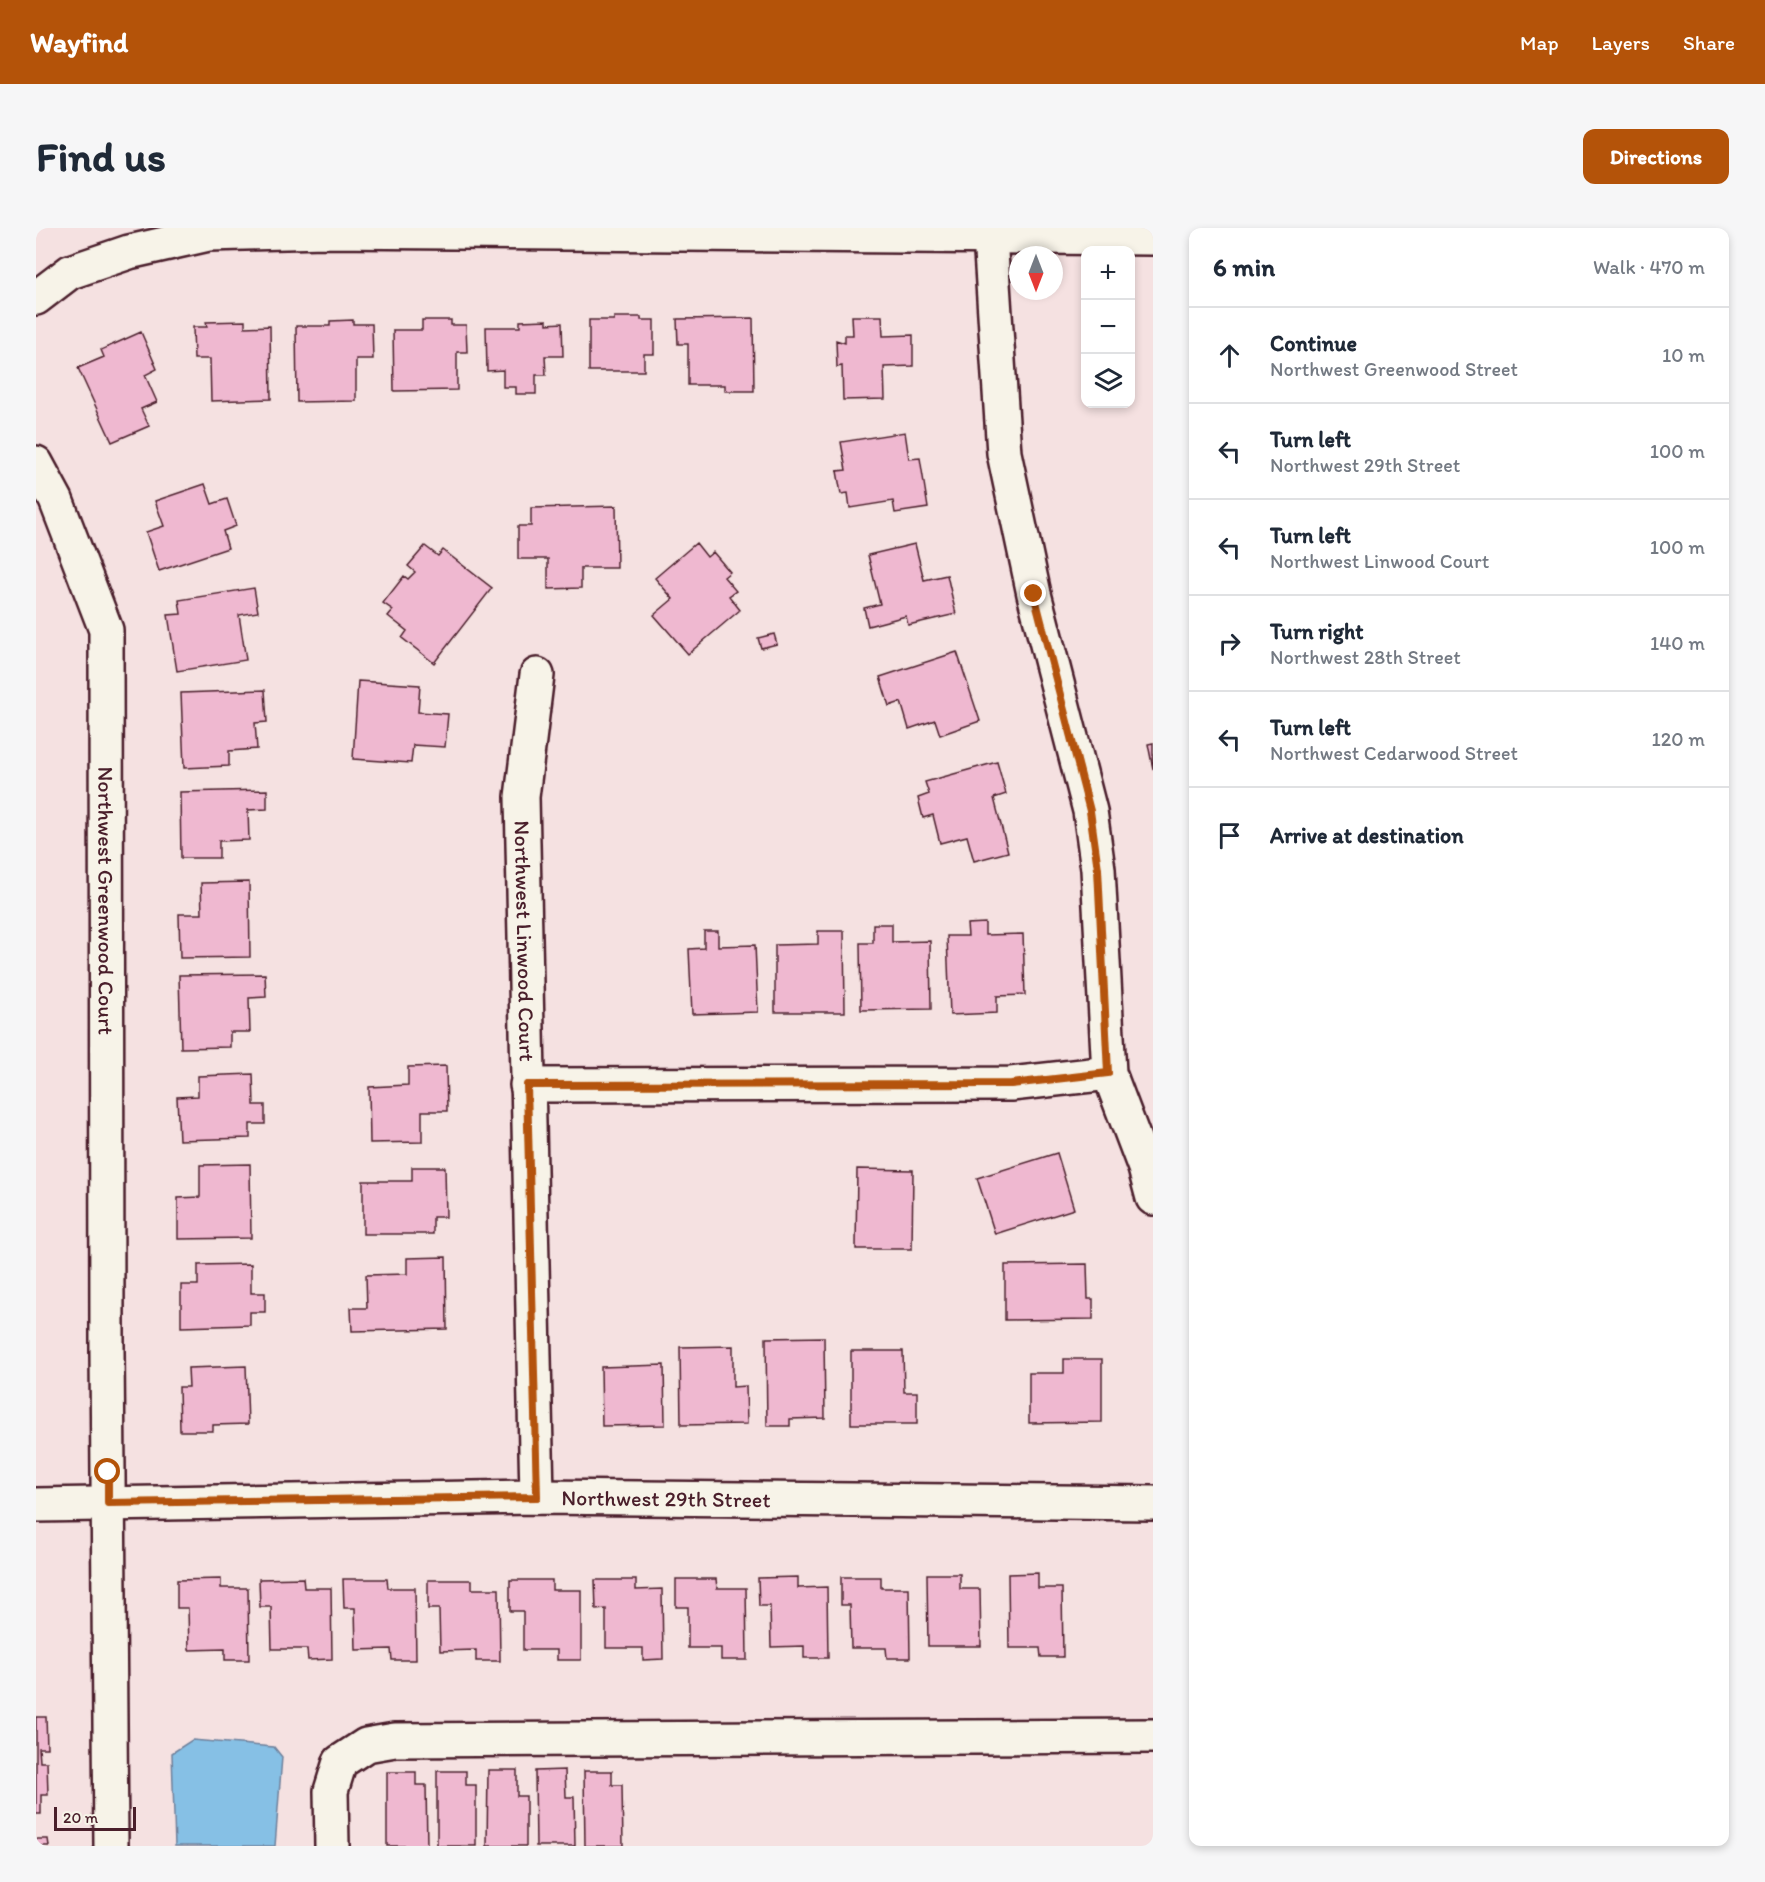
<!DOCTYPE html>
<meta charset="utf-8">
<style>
:root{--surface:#fff;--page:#f6f6f7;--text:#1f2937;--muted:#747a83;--line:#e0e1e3;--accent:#b45309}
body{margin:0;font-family:Itim,sans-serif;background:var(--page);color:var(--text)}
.controls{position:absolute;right:18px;top:18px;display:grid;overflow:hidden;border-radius:12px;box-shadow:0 3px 9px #0003}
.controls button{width:54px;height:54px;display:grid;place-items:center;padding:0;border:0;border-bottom:2px solid var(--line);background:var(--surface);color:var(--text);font:30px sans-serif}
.compass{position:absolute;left:973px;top:18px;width:54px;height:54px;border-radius:50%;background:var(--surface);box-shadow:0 3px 9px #0003;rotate:180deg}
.scale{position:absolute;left:18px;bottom:15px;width:82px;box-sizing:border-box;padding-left:6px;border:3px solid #4a1f2b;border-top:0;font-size:16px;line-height:21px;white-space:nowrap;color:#4a1f2b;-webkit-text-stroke:4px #f7f3e8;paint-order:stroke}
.stop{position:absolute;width:18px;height:18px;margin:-14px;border:4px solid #b45309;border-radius:50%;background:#fff}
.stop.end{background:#b45309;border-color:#fff;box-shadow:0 2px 6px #0008}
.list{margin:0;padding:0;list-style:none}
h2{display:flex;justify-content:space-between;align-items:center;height:78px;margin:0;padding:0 24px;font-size:26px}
h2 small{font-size:20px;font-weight:400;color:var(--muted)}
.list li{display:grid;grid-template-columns:39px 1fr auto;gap:18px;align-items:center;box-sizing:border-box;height:96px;padding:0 24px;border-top:2px solid var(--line)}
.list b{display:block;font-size:22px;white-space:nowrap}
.list p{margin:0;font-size:20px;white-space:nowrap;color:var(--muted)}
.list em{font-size:20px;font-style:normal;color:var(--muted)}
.icon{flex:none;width:33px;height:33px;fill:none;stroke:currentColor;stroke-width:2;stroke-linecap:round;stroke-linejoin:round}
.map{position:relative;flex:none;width:1117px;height:1618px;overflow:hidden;border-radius:12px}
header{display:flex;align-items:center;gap:36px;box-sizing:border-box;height:84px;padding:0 30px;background:var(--accent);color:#fff}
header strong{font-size:28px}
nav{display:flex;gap:33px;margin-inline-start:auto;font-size:21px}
.intro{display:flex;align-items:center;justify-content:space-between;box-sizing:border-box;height:144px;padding:0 36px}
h1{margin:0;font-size:42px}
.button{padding:15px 27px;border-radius:12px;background:var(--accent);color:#fff;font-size:21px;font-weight:700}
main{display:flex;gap:36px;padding:0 36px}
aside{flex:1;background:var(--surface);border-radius:12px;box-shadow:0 3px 9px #0003}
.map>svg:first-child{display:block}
</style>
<header>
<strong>Wayfind</strong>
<nav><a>Map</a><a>Layers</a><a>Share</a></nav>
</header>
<div class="intro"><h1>Find us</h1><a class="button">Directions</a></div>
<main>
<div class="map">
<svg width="1117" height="1618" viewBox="0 0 1117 1618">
<rect width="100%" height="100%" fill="#f5e1e1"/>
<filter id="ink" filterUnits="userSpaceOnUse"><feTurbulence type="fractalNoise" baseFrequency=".0167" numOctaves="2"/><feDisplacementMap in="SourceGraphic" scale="12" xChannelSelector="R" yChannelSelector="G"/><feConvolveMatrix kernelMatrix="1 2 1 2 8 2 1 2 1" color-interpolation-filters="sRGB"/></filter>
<g filter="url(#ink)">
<!-- water -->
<path fill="#86c0e5" stroke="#6e809b" stroke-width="1.5" d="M156 1512 238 1519 246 1529 239 1618H139L136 1525Z"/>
<!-- building -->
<path fill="#efb8d0" stroke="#4a1f2b" stroke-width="1.5" d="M816 88H846L847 108 877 107V138L848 139 849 171 807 172 806 138 801 139 800 112 809 115V107H817Z
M578 89H605V92H618V126H608V143H553V92H578Z
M717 90 718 163H689V157H652V116H642L641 91Z
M317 92V96H336L337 131H320V173L261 174 260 98H294V93Z
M386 92H415V97H430L431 124H421V162L358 163 357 102H386Z
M511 92V96L526 95 527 128H509L510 147H500V166H480V159H467V142L451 143 450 99H484V93Z
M209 93V99L234 98 235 171 175 173 174 131H158L157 99H171L170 94Z
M105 104 121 141 109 147 121 174 105 181 113 198 76 214 42 140 68 129 65 122Z
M869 204 873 231 884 230 892 280 859 285 857 273 814 280 812 265 805 266 801 243 810 242 805 214Z
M169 256 176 276 191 271 200 298 187 303 192 320 123 343 110 304 128 298 119 273Z
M580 278 581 340H545V360L512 361V331H482V298H495V280Z
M660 315 671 329 677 324 694 344 688 349 700 363 693 368 704 382 652 426 618 387 637 371 619 350Z
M879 316 888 352 911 347 920 386 872 397 870 388 832 398 828 380 844 376 832 327Z
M389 318 402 328 407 322 456 360 398 435 366 410 371 403 352 388 357 382 347 375 368 348 372 351 379 344 372 338Z
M218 360 222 384 203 387 210 432 141 443 132 387 145 386 143 372Z
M738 406 741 416 725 420 722 410Z
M921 424 944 493 904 507 899 492 873 501 865 474 853 478 844 449Z
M322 453 384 457 382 484 412 486 409 519 377 517 375 535 317 531Z
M229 462 231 494 219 495 221 521 193 523V538L148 540 145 465Z
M1117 515V541L1112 516Z
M961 534 970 566 958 570 972 624 938 633 931 608 904 615 897 587 887 590 882 570 893 566 889 554Z
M231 562V581L212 582 213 612 183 613V630H145L144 564Z
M213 654 214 729 144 730 143 686H166L165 655Z
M949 695V707L987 706 989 767 961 768V785L914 787 911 708H932L931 696Z
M837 696H856V714L894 713 895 781 825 782 824 715H837Z
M668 703H682V718L719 717 722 784 656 786 653 721 668 720Z
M782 703H808L809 784H739V717L782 716Z
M229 746 230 769 213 770 214 804H194V819L145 820 143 747Z
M410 838 411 883H386V914L334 915 333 859 372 857V839Z
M217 846 218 877H229V896H214V910L143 912 141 869 162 868V848Z
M1021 925 1038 981 959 1006 941 950Z
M214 936 215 1010 142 1011V970L164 969V937Z
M376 939H409L410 989H397V1006H327V953H376Z
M821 941 877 942 876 1021H820Z
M410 1029 411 1101 316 1103 315 1080H331L330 1047 371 1046V1030Z
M215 1036V1065H229V1084H214V1097L145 1099V1057H162V1037Z
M1051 1036 1052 1071H1057V1091L969 1092V1037Z
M788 1109 789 1190 754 1191V1198H731L730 1110Z
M697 1118V1159L710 1158 711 1196 645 1197 644 1119Z
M815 1123H867L868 1164H881V1196H815Z
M1028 1131H1066V1194L993 1195V1145H1028Z
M628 1137 629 1197 566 1198 565 1139Z
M210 1138 212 1196 177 1197V1203H144L143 1159H153L152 1140Z
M1002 1345V1360H1026L1027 1429H1005L1004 1420H973L972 1346Z
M891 1346H924V1361H944L945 1418H892Z
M762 1349V1360L791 1359 792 1430H768V1418L735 1419 734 1378H723L722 1350Z
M805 1349H845V1360H873L874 1430H851L850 1420H815L814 1377H805Z
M267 1350 268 1360H295L296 1431 272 1432 271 1421H236L235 1379H224L223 1351Z
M185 1351V1360H212L213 1432H189V1421L153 1422 152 1380H141V1352Z
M307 1351H351L352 1360H379L380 1432H356L355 1421 320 1422 319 1380H308Z
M640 1351H680L681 1360H710L711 1432H685V1420H652V1379H640Z
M392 1352H436V1361H463L464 1433H440V1422L404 1423 403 1381H392Z
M474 1352H516V1362H545V1432H521V1422H487V1383H474Z
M559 1352H600V1362L626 1361 627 1431 607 1432V1420H570V1381L560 1382Z
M0 1489H10L11 1520H3L4 1534H11L12 1567H5V1586H0Z
M452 1542H481V1568H490V1618H451Z
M529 1542 530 1569H538L539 1618H500L499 1543Z
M401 1543H430V1557H440V1618H401Z
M548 1543H576V1557H586L587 1618H549Z
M351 1544H380V1557H390L391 1618H351Z
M0 1611H12L13 1618H0Z"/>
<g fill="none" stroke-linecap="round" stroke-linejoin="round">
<defs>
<g id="minor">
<path d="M954 9 968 225 998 366 1054 583 1062 641 1073 845 1109 940 1117 970"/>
<path d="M0 70 34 44 93 24 173 6 289 3 1117 10"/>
<path id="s1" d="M0 235 20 272 70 402 71 1124 75 1618"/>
<path id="s2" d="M501 447 486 569 501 1269"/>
<path d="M491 857 975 856 1073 845"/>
<path id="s3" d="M0 1277 501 1269 1117 1275"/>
<path d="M296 1618 295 1563 304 1534 330 1517 359 1512 1117 1508"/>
</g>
</defs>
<!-- minor casing -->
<use href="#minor" stroke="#4a1f2b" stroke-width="38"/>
<!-- minor -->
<use href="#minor" stroke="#f7f3e8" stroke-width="33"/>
</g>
</g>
<g fill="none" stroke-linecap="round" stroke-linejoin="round" filter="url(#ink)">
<!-- route -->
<path stroke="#b45309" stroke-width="8" d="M72 1244V1275L501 1269 491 857 975 856 1072 845 1062 641 1054 583 998 366"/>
</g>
<g text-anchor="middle" stroke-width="4.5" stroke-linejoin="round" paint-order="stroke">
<!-- street labels -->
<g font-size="22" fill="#4a1f2b" stroke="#f7f3e8">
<text dy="8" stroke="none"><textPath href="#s1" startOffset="452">Northwest Greenwood Court</textPath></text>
<text dy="8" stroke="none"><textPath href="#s2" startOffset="267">Northwest Linwood Court</textPath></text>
<text dy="8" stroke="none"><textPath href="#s3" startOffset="630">Northwest 29th Street</textPath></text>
</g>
</g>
</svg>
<div class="controls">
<button>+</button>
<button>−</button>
<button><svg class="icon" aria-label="layers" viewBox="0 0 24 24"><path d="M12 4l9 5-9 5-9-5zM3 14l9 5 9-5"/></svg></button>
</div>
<svg class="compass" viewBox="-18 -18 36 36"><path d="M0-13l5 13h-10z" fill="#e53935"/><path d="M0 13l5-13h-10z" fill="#747a83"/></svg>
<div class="scale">20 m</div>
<div class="stop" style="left:72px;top:1244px"></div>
<div class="stop end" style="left:998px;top:366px"></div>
</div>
<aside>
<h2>6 min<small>Walk · 470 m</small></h2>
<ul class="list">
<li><svg class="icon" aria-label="ahead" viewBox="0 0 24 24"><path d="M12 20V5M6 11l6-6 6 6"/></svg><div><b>Continue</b><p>Northwest Greenwood Street</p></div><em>10 m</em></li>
<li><svg class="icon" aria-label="left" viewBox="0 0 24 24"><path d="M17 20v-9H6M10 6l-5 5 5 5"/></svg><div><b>Turn left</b><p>Northwest 29th Street</p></div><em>100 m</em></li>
<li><svg class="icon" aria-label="left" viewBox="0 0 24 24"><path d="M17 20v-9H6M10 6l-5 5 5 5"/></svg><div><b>Turn left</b><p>Northwest Linwood Court</p></div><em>100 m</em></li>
<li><svg class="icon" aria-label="right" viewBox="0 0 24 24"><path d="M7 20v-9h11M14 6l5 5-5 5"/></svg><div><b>Turn right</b><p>Northwest 28th Street</p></div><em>140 m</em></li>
<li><svg class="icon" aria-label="left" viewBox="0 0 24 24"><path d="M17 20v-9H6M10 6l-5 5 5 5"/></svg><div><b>Turn left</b><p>Northwest Cedarwood Street</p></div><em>120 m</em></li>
<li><svg class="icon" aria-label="arrive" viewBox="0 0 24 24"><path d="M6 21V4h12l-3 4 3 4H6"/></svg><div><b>Arrive at destination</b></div></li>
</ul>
</aside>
</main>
